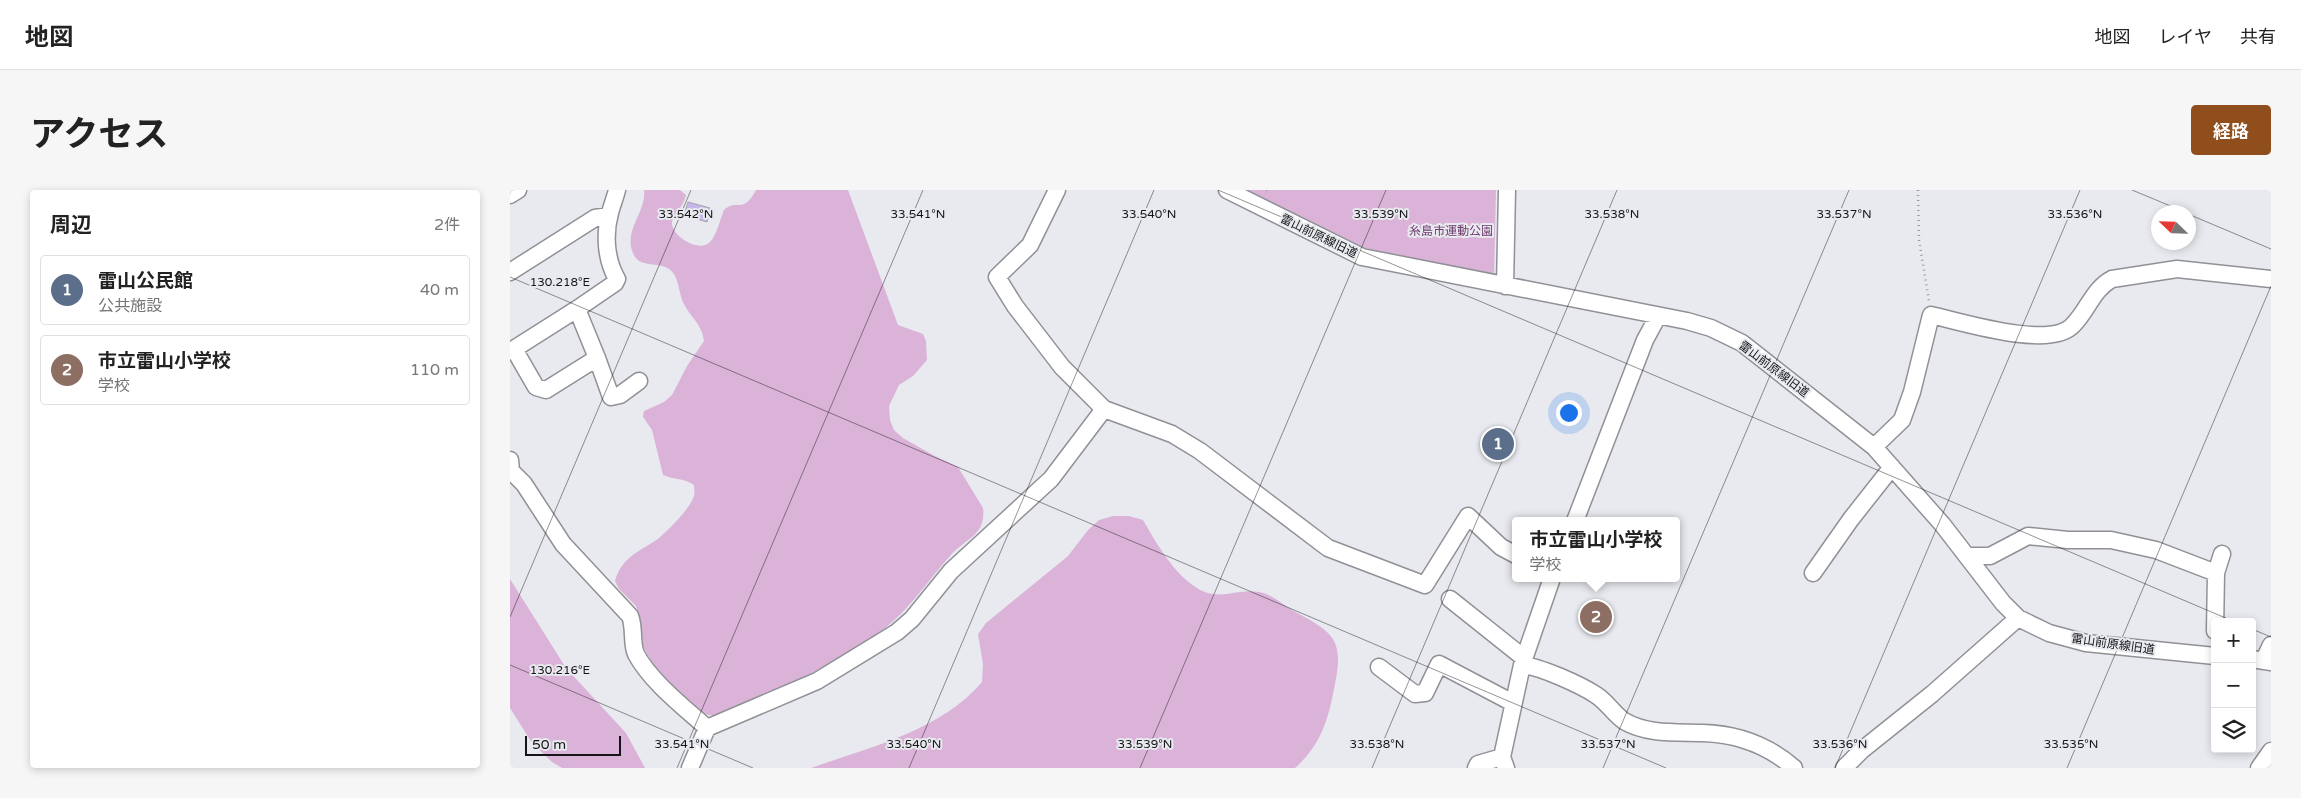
<!DOCTYPE html>
<html lang="ja">
<meta charset="utf-8">
<style>
:root{--surface:#fff;--page:#f6f6f6;--text:#222;--muted:#767676;--line:#e0e0e0;--accent:#904e1c}
body{margin:0;font-family:"Varela Round","Noto Sans JP",sans-serif;background:var(--page);color:var(--text)}
.controls{position:absolute;right:15px;bottom:15px;display:grid;overflow:hidden;border-radius:5px;box-shadow:0 2px 8px #0003}
.controls button{width:45px;height:45px;display:grid;place-items:center;padding:0;border:0;border-bottom:1px solid var(--line);background:var(--surface);color:var(--text);font:25px sans-serif}
.compass{position:absolute;left:1641px;top:15px;width:45px;height:45px;border-radius:50%;background:var(--surface);box-shadow:0 2px 8px #0003;rotate:293deg}
.scale{position:absolute;left:15px;bottom:12px;width:96px;box-sizing:border-box;padding-left:5px;border:2px solid #151517;border-top:0;font-size:14px;line-height:18px;white-space:nowrap;color:#151517;-webkit-text-stroke:4px #e8eaef;paint-order:stroke}
.you{position:absolute;left:1058px;top:222px;width:18px;height:18px;margin:-12px;border:4px solid #fff;border-radius:50%;background:#1a73e8;box-shadow:0 0 0 8px #1a73e833}
.badge{display:grid;place-items:center;width:32px;height:32px;border-radius:50%;background:var(--accent);color:#fff;font-size:16px;font-weight:700}
.pin{position:absolute;translate:-50% -50%;border:2px solid #fff;box-shadow:0 1px 5px #0006}
.popup{position:absolute;left:1002px;top:327px;width:168px;height:65px;box-sizing:border-box;display:grid;place-content:center;border-radius:5px;background:var(--surface);filter:drop-shadow(0 1px 4px #0005);font-size:16px;white-space:nowrap;color:var(--muted)}
.popup b{font-size:19px;color:var(--text)}
.popup::after{content:'';position:absolute;left:50%;top:100%;margin-left:-10px;border:10px solid transparent;border-top-color:var(--surface)}
.list{margin:0;padding:0;list-style:none}
h2{display:flex;justify-content:space-between;align-items:center;height:65px;margin:0;padding:0 20px;font-size:21px}
h2 small{font-size:16px;font-weight:400;color:var(--muted)}
.list li{display:grid;grid-template-columns:32px 1fr auto;gap:15px;align-items:center;box-sizing:border-box;height:70px;margin:0 10px 10px;padding:0 10px;border:1px solid var(--line);border-radius:5px}
.list b{display:block;font-size:19px;white-space:nowrap}
.list p{margin:0;font-size:16px;white-space:nowrap;color:var(--muted)}
.list em{font-size:16px;font-style:normal;color:var(--muted)}
.icon{flex:none;width:28px;height:28px;fill:none;stroke:currentColor;stroke-width:2;stroke-linecap:round;stroke-linejoin:round}
.map{position:relative;flex:none;width:1761px;height:578px;overflow:hidden;border-radius:5px}
header{display:flex;align-items:center;gap:30px;box-sizing:border-box;height:70px;padding:0 25px;background:var(--surface);border-bottom:1px solid var(--line)}
header strong{font-size:24px}
nav{display:flex;gap:28px;margin-inline-start:auto;font-size:18px}
.intro{display:flex;align-items:center;justify-content:space-between;box-sizing:border-box;height:120px;padding:0 30px}
h1{margin:0;font-size:35px}
.button{padding:12px 22px;border-radius:5px;background:var(--accent);color:#fff;font-size:18px;font-weight:700}
main{display:flex;gap:30px;padding:0 30px}
aside{flex:1;background:var(--surface);border-radius:5px;box-shadow:0 2px 8px #0003}
.map>svg:first-child{display:block}
</style>
<header>
<strong>地図</strong>
<nav><a>地図</a><a>レイヤ</a><a>共有</a></nav>
</header>
<div class="intro"><h1>アクセス</h1><a class="button">経路</a></div>
<main>
<aside>
<h2>周辺<small>2件</small></h2>
<ul class="list">
<li><span class="badge" style="background:#5c6f8a">1</span><div><b>雷山公民館</b><p>公共施設</p></div><em>40 m</em></li>
<li><span class="badge" style="background:#8d6e63">2</span><div><b>市立雷山小学校</b><p>学校</p></div><em>110 m</em></li>
</ul>
</aside>
<div class="map">
<svg width="1761" height="578" viewBox="0 0 1761 578">
<rect width="100%" height="100%" fill="#e8eaef"/>
<!-- green -->
<path fill="#dbb3d9" d="M134 0H170L176 5C174 17 162 25 162 33 162 47 190 63 200 52 207 45 210 29 214 20 227 8 233 25 246 0H338L388 135 413 144 416 151 417 170 403 186 389 195 379 216 380 230 384 240 393 248 423 265 448 277 473 318C476 346 456 348 441 365 420 388 399 420 374 439 323 477 264 501 205 526L193 524 147 482 133 456 130 428 126 416 109 399 105 391C111 369 127 362 145 351 156 343 180 319 184 306 185 303 184 298 184 295 174 288 164 290 153 285L142 240 133 227 134 221 154 212 162 205 177 176 194 151C192 134 181 128 174 114 168 103 170 87 159 79 148 71 129 79 123 63 113 40 137 21 134 0Z
M724 0H986L984 90 852 63Z
M603 326H619L633 330C647 354 663 383 687 398 709 412 726 398 749 402 761 404 772 414 782 420 824 443 835 448 824 499 818 531 810 556 785 578H301C360 557 430 541 472 492L473 474 468 444 476 433 558 366 578 340 589 330Z
M0 389 56 478 116 543 135 578H52L42 572 22 553 0 518Z"/>
<!-- building -->
<path fill="#c7b6ea" stroke="#a8a6ab" d="M178 12 200 18 197 32 174 25Z"/>
<g fill="none" stroke-linecap="round" stroke-linejoin="round">
<defs>
<path id="minor" d="M547 0 520 55 487 87 505 116 552 177 594 219 662 244 690 261 818 358 915 395 958 326 991 357 1006 365
M717 0 852 67 1177 131 1201 138 1232 153 1364 257 1432 334 1493 413 1508 428 1539 443 1576 453 1705 466
M0 5 8 0
M0 82 85 28 99 26
M995 96 997 0
M4 159 67 119
M0 161 4 159 26 197 36 200 87 168 67 119 105 93 107 89C96 70 94 45 100 23 102 15 105 8 107 0
M87 168 101 207 110 205 129 191
M1364 257 1392 230 1402 202 1421 125C1452 132 1541 160 1563 135 1578 120 1583 99 1602 89L1667 79 1761 89
M0 270 1 281 14 294 53 354 120 426C125 438 121 453 126 464 140 491 175 518 197 538
M1065 331 1135 150 1148 126
M1457 366H1480L1518 346 1558 350H1601L1646 360 1706 383
M1303 383 1341 329 1382 277
M940 409 1014 468
M1705 441 1706 383 1712 364
M1742 469 1761 472
M1754 470 1761 455
M1012 475C1029 476 1071 495 1086 505 1097 512 1104 524 1114 531 1138 545 1167 542 1193 543 1227 544 1259 556 1284 578
M869 477 905 504 915 503 929 474 1003 513
M180 578 197 538 307 491 387 442 402 429 441 381 541 289 594 219
M966 578 968 574 992 567
M996 578 992 567 1012 475 1042 388
M1334 578 1352 560 1422 504 1508 428
M1749 578 1761 561"/>
</defs>
<!-- minor casing -->
<use href="#minor" stroke="#909196" stroke-width="19"/>
<!-- path -->
<path stroke="#98999d" stroke-width="2.5" stroke-dasharray="1 4" stroke-linecap="butt" d="M756 0H757
M1408 0 1409 50 1419 111"/>
<!-- minor -->
<use href="#minor" stroke="#fff" stroke-width="16"/>
</g>
<!-- ticks -->
<path fill="none" stroke="#151517" stroke-width="1" stroke-opacity="0.45" d="M708 0 1725 432M1622 0 1675 22M1678 24 1761 59M0 87 1156 578M0 427 181 0M1742 439 1761 447M0 475 243 578M167 578 413 0M399 578 644 0M630 578 876 0M862 578 1107 0M1093 578 1339 0M1325 578 1570 0M1557 578 1761 96"/>
<g text-anchor="middle" stroke-width="4" stroke-linejoin="round" paint-order="stroke">
<!-- park labels -->
<g font-size="12" fill="#6f3a6e" stroke="#e8eaef">
<text x="941" y="45">糸島市運動公園</text>
</g>
<!-- street labels -->
<g font-size="12" fill="#151517" stroke="#e8eaef">
<text transform="translate(809 46) rotate(26)" y="4">雷山前原線旧道</text>
<text transform="translate(1264 179) rotate(37)" y="4">雷山前原線旧道</text>
<text transform="translate(1603 454) rotate(8)" y="4">雷山前原線旧道</text>
</g>
</g>
<g font-size="12" text-anchor="middle" fill="#151517" stroke="#e8eaef" stroke-width="4" stroke-linejoin="round" paint-order="stroke">
<text x="408" y="28">33.541°N</text>
<text x="639" y="28">33.540°N</text>
<text x="871" y="28">33.539°N</text>
<text x="1102" y="28">33.538°N</text>
<text x="1334" y="28">33.537°N</text>
<text x="1565" y="28">33.536°N</text>
<text x="176" y="28">33.542°N</text>
<text x="50" y="96">130.218°E</text>
<text x="50" y="484">130.216°E</text>
<text x="172" y="558">33.541°N</text>
<text x="404" y="558">33.540°N</text>
<text x="635" y="558">33.539°N</text>
<text x="867" y="558">33.538°N</text>
<text x="1098" y="558">33.537°N</text>
<text x="1330" y="558">33.536°N</text>
<text x="1561" y="558">33.535°N</text>
</g>
</svg>
<div class="controls">
<button>+</button>
<button>−</button>
<button><svg class="icon" aria-label="layers" viewBox="0 0 24 24"><path d="M12 4l9 5-9 5-9-5zM3 14l9 5 9-5"/></svg></button>
</div>
<svg class="compass" viewBox="-18 -18 36 36"><path d="M0-13l5 13h-10z" fill="#e53935"/><path d="M0 13l5-13h-10z" fill="#767676"/></svg>
<div class="scale">50 m</div>
<div class="you"></div>
<div class="pin badge" style="left:988px;top:254px;background:#5c6f8a">1</div>
<div class="pin badge" style="left:1086px;top:427px;background:#8d6e63">2</div>
<div class="popup"><b>市立雷山小学校</b>学校</div>
</div>
</main>
